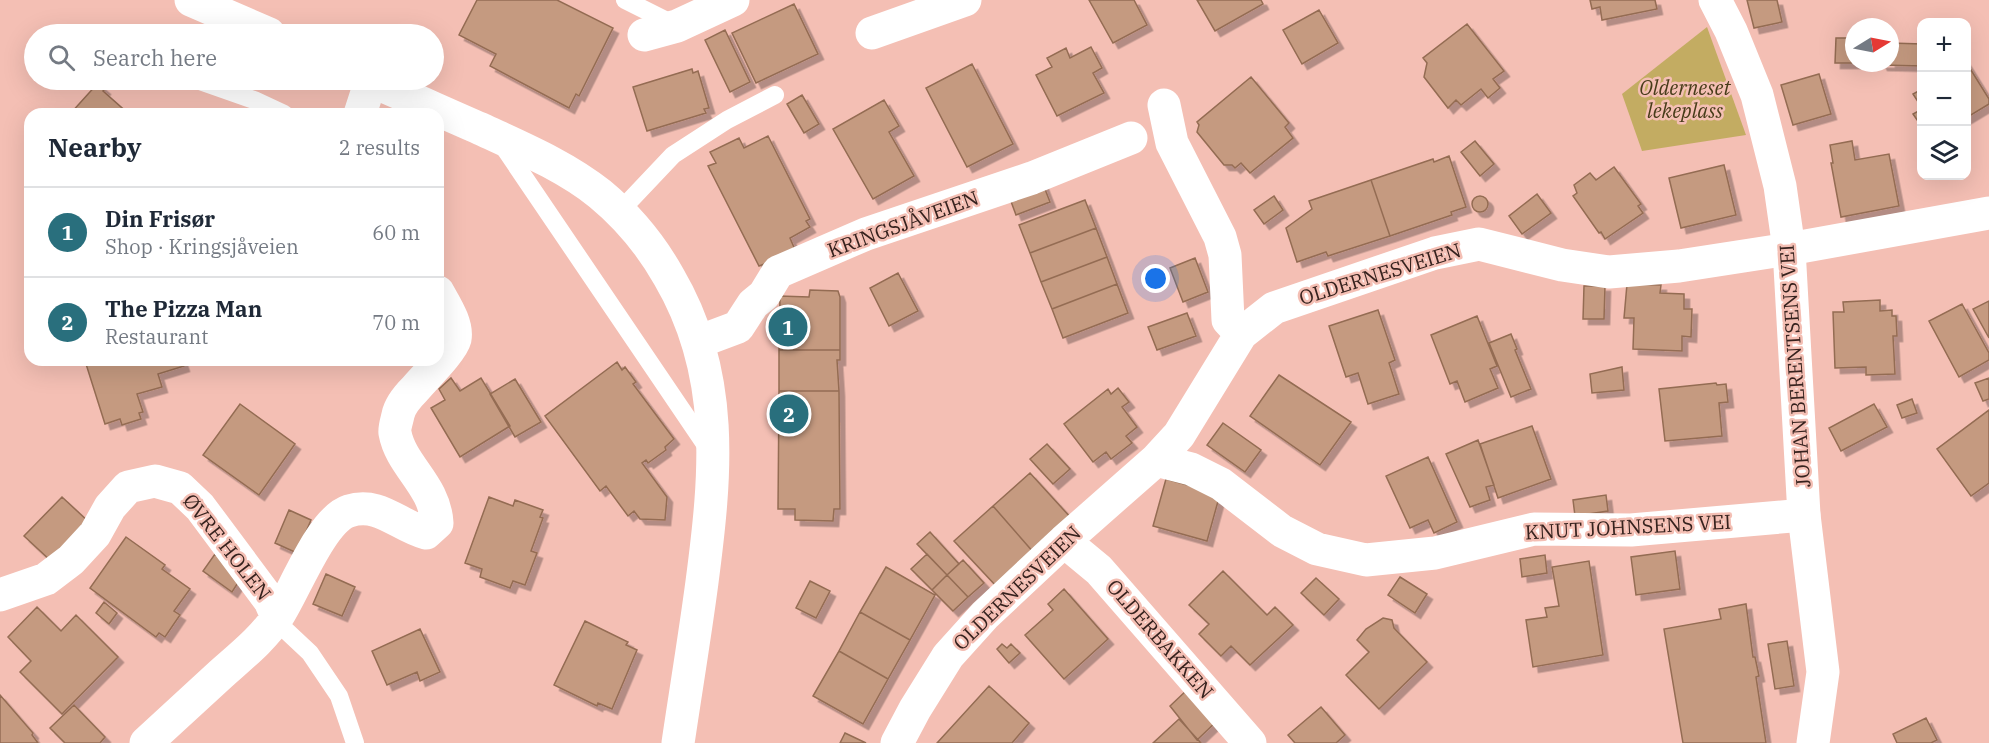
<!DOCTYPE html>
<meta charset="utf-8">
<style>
:root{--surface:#fff;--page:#f2f2f3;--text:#1f2937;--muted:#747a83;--line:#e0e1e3;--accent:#296f7d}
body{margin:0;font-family:"IBM Plex Serif",serif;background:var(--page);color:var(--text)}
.controls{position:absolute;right:18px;top:18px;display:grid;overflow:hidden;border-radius:12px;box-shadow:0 6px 24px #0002}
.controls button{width:54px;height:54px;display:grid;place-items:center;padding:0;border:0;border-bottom:2px solid var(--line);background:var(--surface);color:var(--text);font:30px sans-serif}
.compass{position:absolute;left:1845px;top:18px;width:54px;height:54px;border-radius:50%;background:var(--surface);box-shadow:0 6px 24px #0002;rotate:80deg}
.you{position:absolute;left:1156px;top:279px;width:21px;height:21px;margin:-15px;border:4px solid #fff;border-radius:50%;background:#1a73e8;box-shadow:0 0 0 9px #1a73e833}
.badge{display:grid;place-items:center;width:39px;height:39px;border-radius:50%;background:var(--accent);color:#fff;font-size:20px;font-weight:700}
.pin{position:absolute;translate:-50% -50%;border:3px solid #fff;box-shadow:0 2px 6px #0006}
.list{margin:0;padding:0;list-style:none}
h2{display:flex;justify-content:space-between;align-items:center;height:78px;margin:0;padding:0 24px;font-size:26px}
h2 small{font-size:20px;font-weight:400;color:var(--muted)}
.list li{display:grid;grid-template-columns:39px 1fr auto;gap:18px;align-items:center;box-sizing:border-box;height:90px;padding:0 24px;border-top:2px solid var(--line)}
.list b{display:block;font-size:22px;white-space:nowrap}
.list p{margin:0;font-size:20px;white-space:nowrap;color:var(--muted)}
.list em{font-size:20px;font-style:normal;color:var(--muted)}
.icon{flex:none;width:33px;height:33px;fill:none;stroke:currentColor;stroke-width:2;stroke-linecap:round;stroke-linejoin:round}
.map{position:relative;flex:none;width:1989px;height:743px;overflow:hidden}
.search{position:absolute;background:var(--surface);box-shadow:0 6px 24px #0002;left:24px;top:24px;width:420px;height:66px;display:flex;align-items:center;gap:15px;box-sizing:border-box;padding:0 21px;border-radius:33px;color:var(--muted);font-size:22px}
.panel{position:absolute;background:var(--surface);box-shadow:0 6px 24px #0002;left:24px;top:108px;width:420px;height:258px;border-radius:18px}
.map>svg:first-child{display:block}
</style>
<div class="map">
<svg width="1989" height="743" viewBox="0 0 1989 743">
<defs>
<filter id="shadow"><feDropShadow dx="5.5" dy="5.5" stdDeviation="0" flood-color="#0004"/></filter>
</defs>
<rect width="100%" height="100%" fill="#f4bfb4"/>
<!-- green -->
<path fill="#c3ac62" d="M1707 27 1746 135 1642 151 1622 94Z"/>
<!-- building -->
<path fill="#c59a80" stroke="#946c53" stroke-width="1.5" filter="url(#shadow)" d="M477 0H557L613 28 579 96 576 94 569 108 490 66 496 54 459 35Z
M1089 0H1134L1147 25 1113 43Z
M1197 0H1261L1263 4 1215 31Z
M1590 0H1655L1657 9 1602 20 1600 7 1592 9Z
M1747 0H1777L1782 22 1754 28Z
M794 4 818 54 756 83 732 33Z
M1319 10 1338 43 1302 64 1283 30Z
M1467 24 1504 71 1493 79 1500 88 1488 98 1481 89 1461 105 1456 100 1448 108 1424 77 1427 63 1423 58Z
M725 30 750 82 730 92 705 40Z
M1836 38H1854V63H1861H1835Z
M1890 43 1922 44V66L1882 65 1881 63H1890Z
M1091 47 1102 68 1093 73 1104 93 1057 116 1036 75 1052 67 1047 58 1066 48 1070 58Z
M34 48V66L27 58Z
M1966 62 1989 99V104L1966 118Z
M972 64 1013 144 967 167 926 88Z
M692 69 693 73 698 71 709 108 704 109 706 113 647 131 633 87Z
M1819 74 1831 114 1793 125 1781 85Z
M1251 77 1289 123 1285 127 1293 138 1250 173 1241 163 1235 168 1232 165H1224L1197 132 1199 125 1197 122Z
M98 83 105 89 103 91 129 114 131 111 134 114H70Z
M1922 89V108L1913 94Z
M802 95 819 124 804 133 787 104Z
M884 100 899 126 889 132 914 176 873 199 833 129Z
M1922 109V127L1913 114Z
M768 136 810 219 806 221 810 227 790 238 796 252 759 266 708 166 716 163 710 152 739 138 744 148Z
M1475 141 1494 164 1480 176 1461 152Z
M1852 141 1855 160 1889 154 1899 206 1841 217 1831 163H1833L1830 145Z
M1449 156 1466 207 1451 212 1452 215 1390 236 1371 180 1433 159 1434 162Z
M1724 165 1736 215 1681 228 1669 178Z
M1614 167 1641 204 1638 206 1643 213 1605 239 1601 232 1599 233 1573 196 1577 193 1574 185 1590 173 1596 180Z
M1371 180 1390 236 1328 256 1326 252 1297 262 1286 228 1312 209 1309 201Z
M1043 184 1050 202 1016 215 1009 196Z
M1537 194 1551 213 1522 234 1509 216Z
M1274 196 1283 210 1264 224 1254 210Z
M1472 204a8 8 0 1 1 16 0a8 8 0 1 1-16 0Z
M1085 200 1096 228 1030 253 1019 225Z
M1096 228 1107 257 1041 282 1030 253Z
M1107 257 1117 284 1052 309 1041 282Z
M1195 258 1208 292 1183 302 1170 268Z
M898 273 918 311 889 326 870 288Z
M1117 284 1128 313 1063 338 1052 309Z
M1627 284 1661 285 1660 293 1684 294V309H1692L1691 337 1682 336V351L1633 349 1634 318H1624Z
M1584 286H1605L1604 319H1583Z
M810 290 838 291 840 297V350H779L780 296 809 297Z
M1880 300V311L1892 310V316H1896L1897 336H1893L1895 374 1866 375V367L1835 368 1833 312H1844L1843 302Z
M1989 301V338L1973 309Z
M1962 304 1989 353V360L1959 377 1929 321Z
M1378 310 1395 360 1389 363 1399 394 1368 404 1358 373 1346 377 1329 326Z
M1187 313 1196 336 1157 350 1148 327Z
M1477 316 1497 366 1490 369 1498 388 1465 402 1457 381 1450 384 1431 335Z
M1511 334 1517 349 1515 350 1531 389 1511 397 1489 343Z
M779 350H840V360H837L839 391H779Z
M99 360H131L132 363 138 360H182L184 366 158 374 162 387 137 394 143 412 139 413 141 419 122 425 120 419 105 424 86 364Z
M617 362 622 370 625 367 636 382 633 384 674 439 665 447 666 450 648 463 646 460 642 463 667 497 665 520 640 519 634 511 628 516 606 486 600 491 545 416Z
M1622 367 1624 390 1592 393 1590 374Z
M1279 375 1351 422 1320 465 1250 416Z
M451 378 460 391 481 378 510 426 460 457 431 408 445 400 439 389Z
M1989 378V399L1983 401 1975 383Z
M515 379 541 422 515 437 490 394Z
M1716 383 1717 385 1726 384 1728 402 1719 403 1722 436 1665 441 1659 389Z
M1118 388 1129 402 1122 407 1137 427 1126 436 1132 443 1111 459 1106 452 1093 462 1064 424 1108 389 1111 394Z
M779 391H839L840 509H834L833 521 795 520V509H778Z
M1912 399 1917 413 1902 418 1897 405Z
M240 404 295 444 259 495 203 455Z
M1874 404 1887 427 1841 451 1829 428Z
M1989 410V483L1971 496 1937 449Z
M1223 423 1261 450 1245 472 1207 445Z
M1532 426 1551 479 1498 498 1480 444Z
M1478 440 1494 485 1486 487 1490 500 1470 507 1446 454Z
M1047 444 1070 469 1053 484 1030 459Z
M1428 457 1457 522 1434 533 1428 520 1410 528 1386 476Z
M1030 473 1072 519 1034 553 993 506Z
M1166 479 1220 494 1207 541 1153 526Z
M1606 495 1608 511 1575 516 1573 500Z
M62 497 90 523 52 562 24 536Z
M489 497 513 506 515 500 543 510 540 517 543 518 531 551 537 553 525 585 513 581 510 588 480 577 482 569 465 563Z
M993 506 1034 553 997 587 954 541Z
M289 510 311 520 297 553 275 543Z
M930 532 959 564 947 575 917 544Z
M126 537 165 565 162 569 190 589 174 611 180 615 165 637 159 633 156 637 90 588Z
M1675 551 1680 589 1636 595 1631 557Z
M215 554 243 575 232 592 203 571Z
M927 554 947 575 932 590 911 569Z
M1545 555 1547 573 1522 577 1520 559Z
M963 560 984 583 968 597 947 575Z
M1589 561 1603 655 1533 667 1526 620 1547 617 1545 608 1559 606 1552 567Z
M886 567 935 595 910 640 860 612Z
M1223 571 1267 615 1275 607 1293 625 1250 665 1231 646 1221 656 1199 634 1209 624 1189 605Z
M326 574 355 587 342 616 313 604Z
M947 575 968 597 953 611 932 590Z
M1400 577 1427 594 1415 613 1388 595Z
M1316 578 1339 599 1324 615 1301 593Z
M810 581 830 591 816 618 796 608Z
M1064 589 1108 639 1064 679 1025 635 1053 610 1048 604Z
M104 602 117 613 109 624 96 613Z
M1746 604 1753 657H1755L1759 676 1756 677 1766 743H1683L1664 629 1721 619 1719 609Z
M37 607 61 631 76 615 118 657 62 714 20 672 31 661 8 637Z
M860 612 910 640 888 679 839 651Z
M1383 618 1392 620 1394 628 1427 662 1379 709 1346 675 1369 652 1357 640 1366 629Z
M585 621 628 642 626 645 637 650 612 709 598 703 597 706 554 685Z
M420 629 440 672 420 681 417 672 387 685 372 651Z
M1787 641 1794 686 1775 689 1768 644Z
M1002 644 1007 648 1011 644 1020 653 1009 663 997 649Z
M839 651 888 679 863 724 813 696Z
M989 686 1029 723 1012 743H937Z
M1189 688 1218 720 1197 740 1170 706Z
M0 695 33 733 32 735 38 743H0Z
M74 705 105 737 100 743H65L50 728Z
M1321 707 1345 735 1336 743H1295L1288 735Z
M1926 718 1937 740 1931 743H1897L1893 734Z
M1179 719 1201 743H1153Z
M845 733 866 743H840Z"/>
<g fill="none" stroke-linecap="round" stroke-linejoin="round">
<!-- lane -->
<path stroke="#fff" stroke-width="18" d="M625 0 675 25
M197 80 254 100 284 114
M501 143 709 450
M620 211 673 155 727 120 775 95
M277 617 278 623 310 653 339 696 355 743"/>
<!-- street -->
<path stroke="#fff" stroke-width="33" d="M872 33 965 0
M644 35 677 26 733 0
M1164 105 1172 143 1220 237 1225 255 1228 320 1241 334
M360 114 371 80
M698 342 738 327 753 304 764 295 778 272 866 234 1032 178 1131 138
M1156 460 1191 469 1221 484 1282 531 1317 549 1366 560 1435 553 1534 529 1631 530 1804 515
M1064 541 1099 570 1250 743
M0 595 46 579 71 560 95 534 110 507 128 487 155 481 180 488 200 507 270 601 277 617
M146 743C171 720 196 697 221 674 240 657 264 638 278 616 295 590 321 520 349 511 379 501 399 526 426 533L437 523C435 485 401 466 395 433 394 428 397 420 398 415 400 405 408 396 415 389 424 378 452 351 455 339 458 324 445 305 438 292
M897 743 915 709 948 656 985 615 1064 541 1156 460 1179 435 1241 334 1274 308 1435 253 1479 244 1562 265 1609 272 1679 266 1789 249 1989 213"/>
<!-- secondary -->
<path stroke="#fff" stroke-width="33" d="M1715 0 1731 31 1757 95 1780 186 1789 249 1804 515 1823 672 1813 743"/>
<!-- primary -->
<path stroke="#fff" stroke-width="33" d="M191 0 269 34
M369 80C407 96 444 113 481 129 522 148 565 166 600 194 629 218 651 245 669 277 726 374 716 475 702 582 695 635 686 689 678 743"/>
</g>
<g text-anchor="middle" stroke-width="5" stroke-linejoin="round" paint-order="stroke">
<!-- park labels -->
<g font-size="20" font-style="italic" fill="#473c19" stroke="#f4bfb4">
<text x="1685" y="95">Olderneset<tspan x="1685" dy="23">lekeplass</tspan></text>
</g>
<!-- street labels -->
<g font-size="20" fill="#36221e" stroke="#f4bfb4">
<text transform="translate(903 224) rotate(-20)" y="7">KRINGSJÅVEIEN</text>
<text transform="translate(1380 274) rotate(-17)" y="7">OLDERNESVEIEN</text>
<text transform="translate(1795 366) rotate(-94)" y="7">JOHAN BERENTSENS VEI</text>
<text transform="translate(1628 527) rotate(-3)" y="7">KNUT JOHNSENS VEI</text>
<text transform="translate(227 547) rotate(52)" y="7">ØVRE HOLEN</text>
<text transform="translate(1017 588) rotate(-44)" y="7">OLDERNESVEIEN</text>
<text transform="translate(1160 639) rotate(49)" y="7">OLDERBAKKEN</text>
</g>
</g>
</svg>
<div class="controls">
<button>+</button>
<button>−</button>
<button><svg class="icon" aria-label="layers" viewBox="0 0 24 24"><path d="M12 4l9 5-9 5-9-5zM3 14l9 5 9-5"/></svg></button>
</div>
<svg class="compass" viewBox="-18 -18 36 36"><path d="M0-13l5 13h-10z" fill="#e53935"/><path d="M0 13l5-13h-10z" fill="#747a83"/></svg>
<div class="you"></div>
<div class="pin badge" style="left:788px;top:327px">1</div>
<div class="pin badge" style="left:789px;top:414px">2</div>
<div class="search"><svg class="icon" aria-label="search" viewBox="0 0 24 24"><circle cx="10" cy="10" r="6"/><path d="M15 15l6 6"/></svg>Search here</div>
<section class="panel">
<h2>Nearby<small>2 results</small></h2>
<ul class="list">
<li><span class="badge">1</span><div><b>Din Frisør</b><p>Shop · Kringsjåveien</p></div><em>60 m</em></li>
<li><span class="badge">2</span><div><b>The Pizza Man</b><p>Restaurant</p></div><em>70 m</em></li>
</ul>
</section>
</div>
